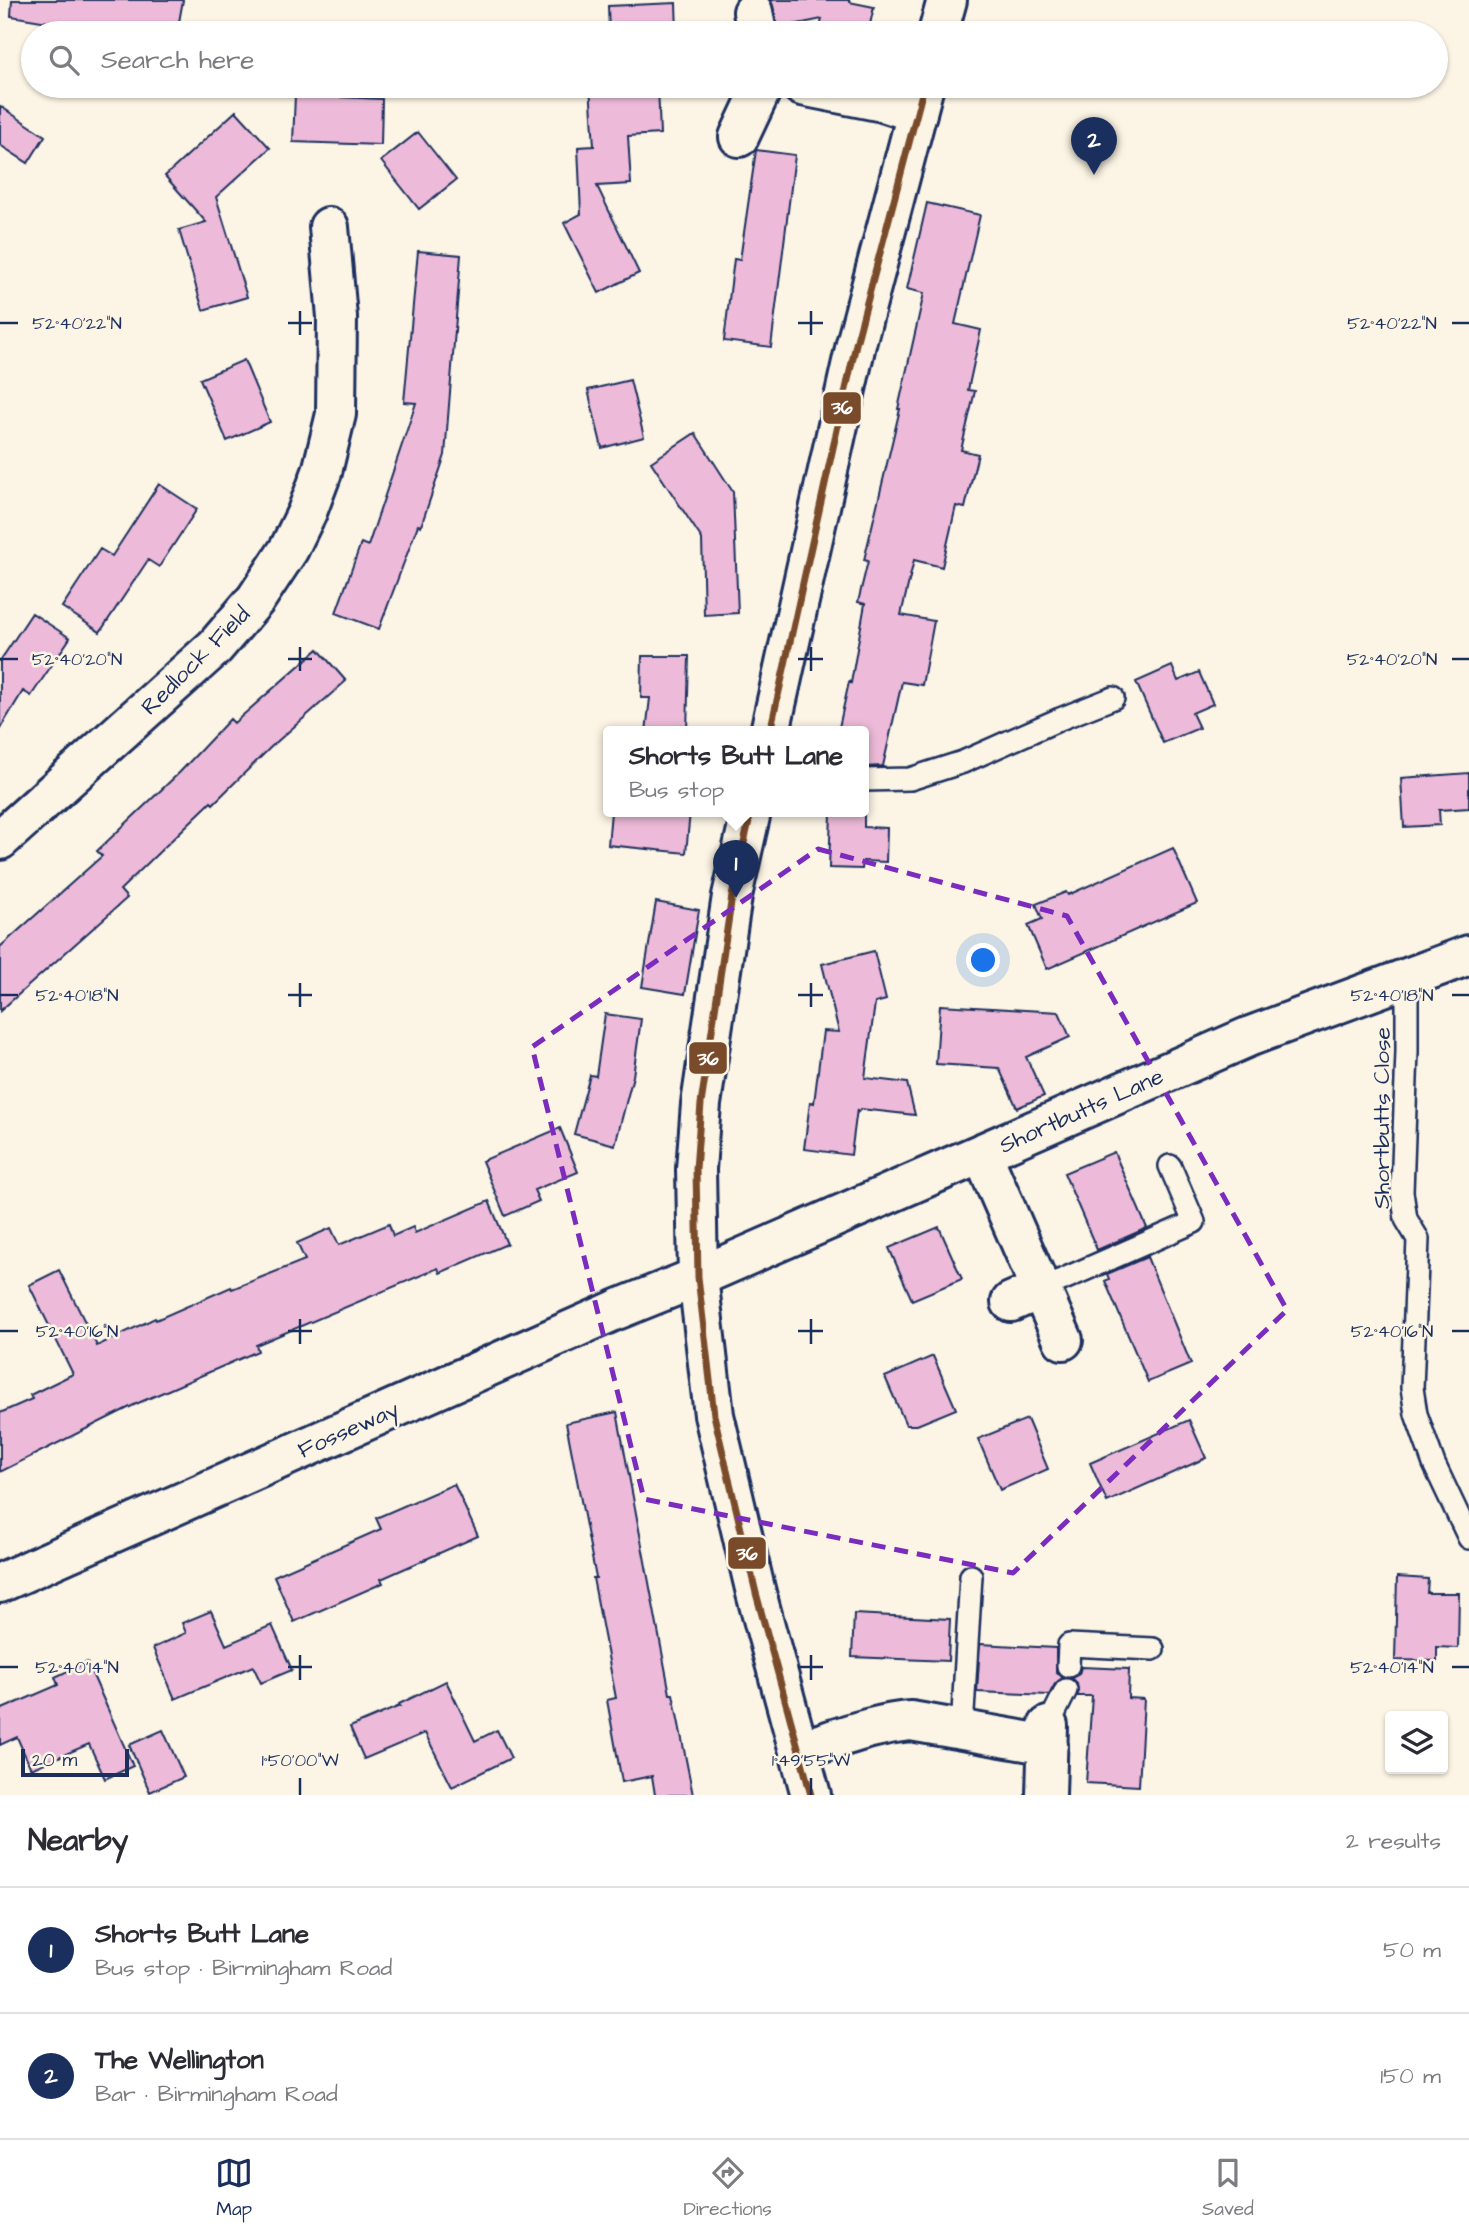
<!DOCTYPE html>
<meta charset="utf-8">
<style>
:root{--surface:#fff;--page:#f7f7f7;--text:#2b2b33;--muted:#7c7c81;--line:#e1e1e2;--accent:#1b2f5e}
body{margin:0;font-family:"Architects Daughter",sans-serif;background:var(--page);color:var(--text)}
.controls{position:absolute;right:21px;bottom:21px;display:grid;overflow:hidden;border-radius:7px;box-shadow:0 2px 5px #0004}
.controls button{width:63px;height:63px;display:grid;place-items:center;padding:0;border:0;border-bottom:2px solid var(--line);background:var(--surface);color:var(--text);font:35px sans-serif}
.scale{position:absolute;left:21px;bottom:18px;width:108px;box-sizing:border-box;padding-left:7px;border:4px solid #1b2f5e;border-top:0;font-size:19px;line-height:24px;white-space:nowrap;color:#1b2f5e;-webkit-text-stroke:5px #fcf5e5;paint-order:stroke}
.you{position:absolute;left:984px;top:961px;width:24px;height:24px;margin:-18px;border:5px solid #fff;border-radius:50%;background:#1a73e8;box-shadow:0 0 0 10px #1a73e833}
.badge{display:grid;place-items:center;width:46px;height:46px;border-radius:50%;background:var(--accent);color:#fff;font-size:23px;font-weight:700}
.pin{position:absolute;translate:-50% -58px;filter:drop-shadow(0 2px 4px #0008)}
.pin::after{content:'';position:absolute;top:37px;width:24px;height:21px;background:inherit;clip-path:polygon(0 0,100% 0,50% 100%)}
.popup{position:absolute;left:603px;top:726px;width:266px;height:91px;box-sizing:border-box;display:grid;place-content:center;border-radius:7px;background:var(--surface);filter:drop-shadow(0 2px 5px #0005);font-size:23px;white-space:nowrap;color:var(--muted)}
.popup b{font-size:26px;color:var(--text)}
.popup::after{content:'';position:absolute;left:50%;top:100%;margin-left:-14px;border:14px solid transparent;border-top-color:var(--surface)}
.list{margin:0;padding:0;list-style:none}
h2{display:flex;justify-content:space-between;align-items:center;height:91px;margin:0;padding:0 28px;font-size:30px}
h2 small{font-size:23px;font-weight:400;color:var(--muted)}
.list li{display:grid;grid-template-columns:46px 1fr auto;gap:21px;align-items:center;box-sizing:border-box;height:126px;padding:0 28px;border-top:2px solid var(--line)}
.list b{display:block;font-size:26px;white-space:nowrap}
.list p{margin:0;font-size:23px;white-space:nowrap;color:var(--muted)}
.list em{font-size:23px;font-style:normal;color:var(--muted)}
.icon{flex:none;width:38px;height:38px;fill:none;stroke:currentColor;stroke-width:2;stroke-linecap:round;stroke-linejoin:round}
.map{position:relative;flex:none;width:1469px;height:1795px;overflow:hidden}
.search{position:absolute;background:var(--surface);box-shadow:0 2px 5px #0004;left:21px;right:21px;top:21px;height:77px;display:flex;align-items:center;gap:18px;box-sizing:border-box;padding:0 24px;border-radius:38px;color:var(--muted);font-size:26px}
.sheet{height:343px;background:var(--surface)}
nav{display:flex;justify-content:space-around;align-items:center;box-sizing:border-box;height:98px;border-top:2px solid var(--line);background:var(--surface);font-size:19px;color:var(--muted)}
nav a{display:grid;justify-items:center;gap:4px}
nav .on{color:var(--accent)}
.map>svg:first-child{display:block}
</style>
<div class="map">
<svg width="1469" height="1795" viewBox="0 0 1469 1795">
<rect width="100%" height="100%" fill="#fcf5e5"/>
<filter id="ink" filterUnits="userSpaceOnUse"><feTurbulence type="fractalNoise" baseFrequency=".0143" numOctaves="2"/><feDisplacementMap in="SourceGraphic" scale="14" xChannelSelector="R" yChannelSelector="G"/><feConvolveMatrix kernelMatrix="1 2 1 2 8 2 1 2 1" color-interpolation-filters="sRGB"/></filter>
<g filter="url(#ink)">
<!-- building -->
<path fill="#edbbd9" stroke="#1b2f5e" stroke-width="2" d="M12 0H183L177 33H114L11 16Z
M771 0H849V2L874 7 868 33H819L822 19 778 28Z
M676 3 677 33H609L608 6Z
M590 86H658L660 134 628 136 631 184 597 186 639 273 599 293 564 223 581 214 578 147 594 146Z
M295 95 382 99 381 145 293 142Z
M0 106 45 136 28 163 0 145Z
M236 111 270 148 216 197 247 297 203 310 179 230 206 222 165 176Z
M418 132 456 180 419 209 381 161Z
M756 150 795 155 771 347 724 341 734 259 740 260Z
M927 203 980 215 955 324 981 330 968 390 975 391 961 450 978 454 965 508 956 506 942 567 914 560 901 615 934 621 922 685 902 682 883 766 864 767V732H838L849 682 851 683 865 604 858 602 868 561 864 560 900 409H898L924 293 907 289Z
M418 251 461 255 445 455 421 526 418 525 379 629 336 613 361 543 368 546 416 403 404 402Z
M244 360 270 422 227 441 200 379Z
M630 380 644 437 602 448 588 390Z
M695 433 733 492 738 613 704 615 702 539 651 462Z
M159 484 197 509 159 567 148 560 100 632 62 607 100 549 112 556Z
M32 613 70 638 31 696 23 691 0 729V661Z
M318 649 346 681 271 747 213 804 211 802 120 890 127 898 0 1011V947L102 856 97 851 180 772 230 719 234 723Z
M642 656H689L687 732H646L650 698H641Z
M1172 666 1178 681 1199 672 1213 704 1192 713 1199 728 1163 743 1136 682Z
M1469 773V808L1439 810 1440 825 1404 827 1401 778Z
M611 812H690L686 853 608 845Z
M831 813 864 814V827L887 828 886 862 863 861 862 869 829 868Z
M1173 848 1197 903 1047 969 1028 925 1042 919 1036 904 1066 892 1068 895Z
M656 902 699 910 685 994 642 987Z
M874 951 886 1000 875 1003 865 1078 907 1083 915 1115 861 1109 858 1112 857 1109 851 1155 804 1149 810 1102 814 1103 823 1031 839 1032 822 964Z
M940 1005 1059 1012 1070 1037 1026 1057 1044 1096 1017 1108 999 1068 936 1064Z
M605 1014 641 1019 633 1076 615 1145 574 1134 590 1075 596 1076Z
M560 1128 578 1172 534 1190 539 1201 505 1216 482 1161Z
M1114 1152 1147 1228 1097 1250 1064 1173Z
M489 1201 507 1244 440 1273 438 1268 256 1345 258 1351 136 1404 0 1472V1413L32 1399 30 1395 73 1374 29 1285 59 1270 97 1346 155 1318 156 1320 231 1287 232 1289 305 1260 297 1243 331 1228 339 1245 389 1224 393 1236 413 1227 415 1233Z
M939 1227 962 1279 912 1300 889 1248Z
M1147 1257 1191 1364 1148 1382 1105 1281 1109 1279 1107 1274Z
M933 1356 956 1409 917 1425H906L885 1377Z
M617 1412 659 1636 670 1694H673L693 1795H655L652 1776 622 1782 607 1700 616 1698 593 1578H596L566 1423Z
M1027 1419 1048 1469 1000 1490 978 1439Z
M1189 1420 1206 1458 1107 1502 1090 1463Z
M454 1484 478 1536 381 1579 383 1583 294 1622 274 1576 381 1529 376 1518Z
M1397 1577 1428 1579 1427 1593H1459L1458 1648 1437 1647V1661L1395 1660Z
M211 1611 226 1645 272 1625 292 1670 261 1683 253 1666 175 1699 153 1648 186 1633 182 1623Z
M854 1614 950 1619 948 1661 852 1657Z
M980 1644 1056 1648V1671L1063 1678 1055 1684 1049 1695 977 1692Z
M87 1662 133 1766 105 1779 89 1744 31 1769 17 1737 0 1745V1710L58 1685 55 1677Z
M1081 1667 1129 1669 1128 1698 1144 1699 1139 1786 1086 1783 1092 1696H1078L1077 1683 1072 1678 1079 1674Z
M446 1681 475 1741 497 1730 511 1758 452 1787 425 1733 364 1759 350 1727 400 1706 399 1704Z
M163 1730 184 1777 150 1792 129 1745Z"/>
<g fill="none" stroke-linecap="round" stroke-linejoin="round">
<defs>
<path id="lane" d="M864 780 910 779 963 762 1060 719 1113 698
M1407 977V1051L1402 1192 1406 1219 1418 1239 1412 1388 1416 1414 1434 1464 1469 1538
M1041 1289 1194 1222 1170 1166
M1068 1666 1069 1645 1153 1649
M1048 1726 1066 1690
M962 1730 971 1576"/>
<path id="street" d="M753 12 757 33
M802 86 883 102 917 113
M739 137 763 86
M0 840 215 647 256 599 289 549 307 512 322 472 336 414 337 317 329 227
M982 1154 1063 1340
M1011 1302 1041 1289
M0 1583 616 1310 698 1277 1248 1037 1469 955
M800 1750C837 1739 872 1724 911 1721L1048 1745
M1046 1795 1048 1726"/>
<path id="secondary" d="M938 33 947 0
M770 732 856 344 924 86
M751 812 732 896 701 1104 696 1169 698 1277 714 1415 756 1593 811 1795"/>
</defs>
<!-- lane casing -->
<use href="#lane" stroke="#1b2f5e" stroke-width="26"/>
<!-- street casing -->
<use href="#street" stroke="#1b2f5e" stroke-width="44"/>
<!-- secondary casing -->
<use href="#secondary" stroke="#1b2f5e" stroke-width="44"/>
<!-- lane -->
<use href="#lane" stroke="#fcf5e5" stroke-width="21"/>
<!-- street -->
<use href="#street" stroke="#fcf5e5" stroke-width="38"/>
<!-- secondary -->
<use href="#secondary" stroke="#fcf5e5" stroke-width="38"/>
<defs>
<path id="bus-1" d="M770 732 856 344 924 86
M751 812 732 896 701 1104 696 1169 698 1277 714 1415 756 1593 811 1795"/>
</defs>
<!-- bus-1 casing -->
<use href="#bus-1" stroke="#fcf5e5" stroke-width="12"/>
<!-- bus-1 -->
<use href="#bus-1" stroke="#7a4b2a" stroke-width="7"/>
</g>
</g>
<!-- marked area -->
<path fill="none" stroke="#7b2cbf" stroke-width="5" stroke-dasharray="14 9" stroke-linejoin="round" d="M818 849 1067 916 1287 1310 1013 1573 644 1499 532 1047Z"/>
<!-- ticks -->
<path fill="none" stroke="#1b2f5e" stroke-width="2.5" d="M300 311V335M811 311V335M0 323H18M288 323H312M798 323H823M1452 323H1469M300 647V671M811 647V671M0 659H18M288 659H312M798 659H823M1452 659H1469M300 983V1007M811 983V1007M0 995H18M288 995H312M798 995H823M1452 995H1469M300 1319V1344M811 1319V1344M0 1331H18M288 1331H312M798 1331H823M1452 1331H1469M300 1655V1680M811 1655V1680M0 1667H18M288 1667H312M798 1667H823M1452 1667H1469M300 1778V1795M811 1778V1795"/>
<g text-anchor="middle" stroke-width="5" stroke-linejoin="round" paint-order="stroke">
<!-- street labels -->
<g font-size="23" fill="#1b2f5e" stroke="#fcf5e5">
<text transform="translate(195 660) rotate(-45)" y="8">Redlock Field</text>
<text transform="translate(1081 1110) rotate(-24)" y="8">Shortbutts Lane</text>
<text transform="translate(1381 1118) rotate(-90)" y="8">Shortbutts Close</text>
<text transform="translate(348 1429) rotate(-24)" y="8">Fosseway</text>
</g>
</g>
<g font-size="18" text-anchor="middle" fill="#1b2f5e" stroke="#fcf5e5" stroke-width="5" stroke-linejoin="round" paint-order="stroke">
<text x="77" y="329">52°40'22"N</text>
<text x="1392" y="329">52°40'22"N</text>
<text x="77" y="665">52°40'20"N</text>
<text x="1392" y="665">52°40'20"N</text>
<text x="77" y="1001">52°40'18"N</text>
<text x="1392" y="1001">52°40'18"N</text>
<text x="77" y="1337">52°40'16"N</text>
<text x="1392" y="1337">52°40'16"N</text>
<text x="77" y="1673">52°40'14"N</text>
<text x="1392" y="1673">52°40'14"N</text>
<text x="300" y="1766">1°50'00"W</text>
<text x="811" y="1766">1°49'55"W</text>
</g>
<g stroke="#fcf5e5" stroke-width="2.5">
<rect x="822" y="391" width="40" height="34" rx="7" fill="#7a4b2a"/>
<rect x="688" y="1041" width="40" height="34" rx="7" fill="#7a4b2a"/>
<rect x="727" y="1536" width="40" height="34" rx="7" fill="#7a4b2a"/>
</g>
<g font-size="19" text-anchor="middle" font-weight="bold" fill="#fff">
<text x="842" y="414">36</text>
<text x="708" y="1065">36</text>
<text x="747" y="1560">36</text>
</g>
</svg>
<div class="controls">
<button><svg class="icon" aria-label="layers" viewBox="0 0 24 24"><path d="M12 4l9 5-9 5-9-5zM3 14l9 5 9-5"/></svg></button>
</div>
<div class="scale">20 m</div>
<div class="you"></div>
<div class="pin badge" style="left:736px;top:898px">1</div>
<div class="popup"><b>Shorts Butt Lane</b>Bus stop</div>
<div class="pin badge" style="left:1094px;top:175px">2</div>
<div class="search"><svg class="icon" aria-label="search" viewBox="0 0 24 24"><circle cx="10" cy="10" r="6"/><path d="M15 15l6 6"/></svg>Search here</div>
</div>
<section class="sheet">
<h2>Nearby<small>2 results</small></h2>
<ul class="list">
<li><span class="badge">1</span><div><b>Shorts Butt Lane</b><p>Bus stop · Birmingham Road</p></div><em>50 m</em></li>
<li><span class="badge">2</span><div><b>The Wellington</b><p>Bar · Birmingham Road</p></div><em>150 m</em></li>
</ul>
</section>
<nav>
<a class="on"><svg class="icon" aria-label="map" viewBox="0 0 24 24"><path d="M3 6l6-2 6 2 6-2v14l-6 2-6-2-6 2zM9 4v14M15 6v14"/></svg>Map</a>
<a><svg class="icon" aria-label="directions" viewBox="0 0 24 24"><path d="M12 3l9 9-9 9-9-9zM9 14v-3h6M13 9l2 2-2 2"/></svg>Directions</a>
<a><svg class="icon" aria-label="saved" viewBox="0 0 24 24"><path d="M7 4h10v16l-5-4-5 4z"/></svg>Saved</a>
</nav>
